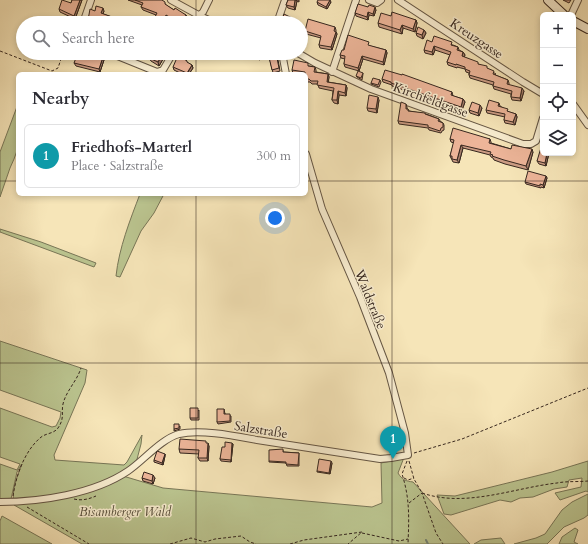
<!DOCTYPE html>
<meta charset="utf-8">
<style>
:root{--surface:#fff;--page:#f2f2f3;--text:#2b2b33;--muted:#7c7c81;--line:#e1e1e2;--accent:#ea580c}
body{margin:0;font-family:Cardo,serif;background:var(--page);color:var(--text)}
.controls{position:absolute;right:12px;top:12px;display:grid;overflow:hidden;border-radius:6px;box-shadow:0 2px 6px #0003}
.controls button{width:36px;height:36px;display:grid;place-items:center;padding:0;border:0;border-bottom:1px solid var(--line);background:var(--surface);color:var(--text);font:20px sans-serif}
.you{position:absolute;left:275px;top:218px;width:14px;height:14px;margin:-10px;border:3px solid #fff;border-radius:50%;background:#1a73e8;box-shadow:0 0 0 6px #1a73e833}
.badge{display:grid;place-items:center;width:26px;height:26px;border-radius:50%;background:var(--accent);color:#fff;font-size:13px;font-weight:700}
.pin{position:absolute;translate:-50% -33px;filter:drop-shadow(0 1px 2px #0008)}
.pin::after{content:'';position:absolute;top:21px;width:14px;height:12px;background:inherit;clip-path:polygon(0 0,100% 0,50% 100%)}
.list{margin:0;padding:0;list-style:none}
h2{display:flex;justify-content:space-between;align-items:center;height:52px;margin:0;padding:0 16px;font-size:17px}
h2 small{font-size:13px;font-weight:400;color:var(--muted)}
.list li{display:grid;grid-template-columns:26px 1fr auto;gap:12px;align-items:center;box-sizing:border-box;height:64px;margin:0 8px 8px;padding:0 8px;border:1px solid var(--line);border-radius:6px}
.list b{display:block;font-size:15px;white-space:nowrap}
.list p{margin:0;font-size:13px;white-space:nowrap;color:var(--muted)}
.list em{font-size:13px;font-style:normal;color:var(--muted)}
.icon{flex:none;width:22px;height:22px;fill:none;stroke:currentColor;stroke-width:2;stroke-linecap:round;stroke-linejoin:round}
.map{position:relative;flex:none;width:588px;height:544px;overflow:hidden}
.search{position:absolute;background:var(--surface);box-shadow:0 2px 6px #0003;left:16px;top:16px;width:292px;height:44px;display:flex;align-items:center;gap:10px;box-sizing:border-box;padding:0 14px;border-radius:22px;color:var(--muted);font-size:15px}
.panel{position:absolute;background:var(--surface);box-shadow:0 2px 6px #0003;left:16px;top:72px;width:292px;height:124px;border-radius:6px}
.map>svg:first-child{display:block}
</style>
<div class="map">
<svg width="588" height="544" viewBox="0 0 588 544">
<rect width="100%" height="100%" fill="#f6e5b8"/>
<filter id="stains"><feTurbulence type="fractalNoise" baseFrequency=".005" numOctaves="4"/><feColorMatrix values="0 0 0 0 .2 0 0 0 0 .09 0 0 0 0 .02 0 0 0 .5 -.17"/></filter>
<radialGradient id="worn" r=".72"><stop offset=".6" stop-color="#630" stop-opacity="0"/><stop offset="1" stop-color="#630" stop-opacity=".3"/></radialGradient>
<!-- green -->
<path fill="#bbc590" stroke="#787657" d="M18 104V148L14 159 10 168 0 197V152Z
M140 194H164L154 213 141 231 120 277 116 276C119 248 130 220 140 194Z
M0 229 41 242 96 263 94 267 0 232Z
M0 341 87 370 85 383 54 455 55 460 124 465 127 462 142 435 141 444 136 463 110 480 67 497 123 476 163 488 372 507 382 503 381 463 402 459 403 460 398 473C402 480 406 481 413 482L470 544H82L14 505C11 490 17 477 22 464L17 472 11 499H0V464L17 470 20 464 0 457V408L52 427 56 426 60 418 61 412 0 390Z
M588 461V492L586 491 560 500 555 493 581 487 582 478 569 480 567 487 554 489 533 497 520 498 511 502 500 500 451 515 444 514 437 495 455 496 552 472Z
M588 494V515L584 518 564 527 547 544H514L536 538 545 534 562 510 572 502Z
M2 516 52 544H0V521Z
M575 528 578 530 574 542 578 544H559L562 537Z
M501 538 505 544H474L481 540Z"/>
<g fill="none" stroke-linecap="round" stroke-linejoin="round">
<!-- stream -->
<path stroke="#738274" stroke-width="2" d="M426 540 428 544"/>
<defs>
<path id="minor" d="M171 0 202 17 215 23
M369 0 377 3 381 0
M398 0 523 82 543 94
M571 15 578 0
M83 23 91 0
M190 23 203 12 209 0
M277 23 285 0
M110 53 157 72 163 70 173 53
M282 53 286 74
M298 53 315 63 371 89 523 144H531L536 141 543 118
M332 72 356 0
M573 104 588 125
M0 502C40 502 94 494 128 471 143 461 161 439 179 434 201 429 235 436 257 440 298 446 339 453 380 459L391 458 408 455 405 433 389 373 360 297 322 209 306 154"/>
<path id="secondary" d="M548 0 564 15
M573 21 588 29"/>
</defs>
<!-- minor casing -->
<use href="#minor" stroke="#655644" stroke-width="8"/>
<!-- secondary casing -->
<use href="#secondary" stroke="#35261e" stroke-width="10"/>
<!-- path -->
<path stroke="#35261e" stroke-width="1" stroke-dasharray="3 2" stroke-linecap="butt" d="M0 51 52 71 58 68 63 53
M414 453 462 439 588 388
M407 461 402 474C410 499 409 518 408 544
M409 461 414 479 422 493C466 508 513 488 557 483 567 481 578 482 588 481
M404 478 408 480 414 478
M13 496C16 476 24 452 40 438 45 433 54 434 58 428 65 418 61 413 63 404 66 391 77 381 81 368
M74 499C82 501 89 499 96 496
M409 503 422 493 436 533 443 544
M27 507 89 544
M362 533 399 541 408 539
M170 544 191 538 205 542 215 539 241 536 250 542 256 544
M290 544 304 540 362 532 348 544"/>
<!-- minor -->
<use href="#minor" stroke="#f9eed1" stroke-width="6"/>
<!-- secondary -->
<use href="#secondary" stroke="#f9eed1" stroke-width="8"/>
</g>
<!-- wall -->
<path fill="#cc9c84" stroke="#35261e" d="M72 0H82L75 19 60 12 59 9 71 3Z
M128 0H162L166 5 174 10 186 15 188 18 185 23H175L167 18 165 23 156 20 155 17 156 15 143 10 141 7 142 5Z
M288 0H299V2L297 1 295 10 288 8 286 5Z
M563 0H571L569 3Z
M317 2H331L327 9 318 5Z
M368 7 376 10 374 16 369 15 368 20 356 16 355 13Z
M95 11H104L103 14 126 22V23H89L88 20Z
M391 16 416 20 417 23 415 32 403 28 402 34 379 27 378 23Z
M335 27 336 30V32L337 34 332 50 320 48 319 45 321 38 306 34 305 31Z
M424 30 426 33 423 39 417 36 416 33Z
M432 42 453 45 458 47 459 50 463 52 465 55 464 57 488 69 496 74 495 75 508 80 509 83V85L524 91 521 101 512 100 511 97V94L494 89 493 86V85L470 78 469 75V73L466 72 465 69 457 67V68L448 65 447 62 450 55 435 50 433 55 425 53 424 50Z
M370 46 386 50 387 53 384 65 363 59 359 71 345 67 344 64 345 59 341 58 340 55 344 50Z
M129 53H138L137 56Z
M240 53H277V54L280 71 273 73 269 56 261 58 260 60Z
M166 54 159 66 151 61 149 58Z
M186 54 188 58 186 61 188 63 192 65 193 68 189 74H182L174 70 173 67Z
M104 60 100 72 76 66 74 63Z
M309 66 315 67 316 70V72L328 74 329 77 328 82 346 85 347 88 346 96 339 95 338 104 334 103 332 100 333 91 319 88 318 84H312L310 82H306V74L293 73 292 70Z
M363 73V74L362 80 357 77 356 76Z
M382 79 452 92 453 96 463 99 465 102 462 110 392 86V85L383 82Z
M380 80 381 82 379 87 371 84V83Z
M379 100 377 113 368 111 367 108Z
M499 103 500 106 509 112 516 114 517 117 515 125 505 123 504 120 505 117 487 113 486 110Z
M406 104 407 107V109H408L409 111 426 114 439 119 440 121 443 123 444 125V130L442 131 441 133 429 130 428 128 399 124 398 121Z
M482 108 479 116 470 113 469 110Z
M450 139H490L491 142V143L511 149 533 152 528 170 505 164 494 160 493 158 491 157 490 155 463 148 459 163 453 162 450 156 454 143 451 142Z
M543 153H549L546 166 539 164 537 161Z
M546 176 547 178 544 188 541 187V188L526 184 525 182Z
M224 409 225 414 231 416V422L218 424 217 422Z
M199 410V420H191L190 418Z
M180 426V429L174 431V429Z
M206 443 209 446 208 461H200L198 458 199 454 180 453 179 449Z
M233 444 231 462 221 461 220 459 225 447Z
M283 450V452L299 453V466H287L286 463 269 462V461Z
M165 454V456L163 465 154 462V460Z
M332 463 330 474 317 472V471Z
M142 478H155L153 484 143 481Z"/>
<!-- shaded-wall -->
<path fill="#a67f6b" stroke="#35261e" d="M80 0H82L75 19 74 16Z
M295 0H296L297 1 295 10 294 7Z
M330 0 331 2 327 9 326 7Z
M375 7 376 10 374 16 373 14Z
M103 8 104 11 102 17 101 13Z
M368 12 369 15 368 20 367 17Z
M166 15 167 18 165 23 164 20Z
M186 15 188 18 185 23H182Z
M292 18 293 20 292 23H290Z
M416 20 417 23 415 32 413 29Z
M402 25 403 28 402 34 400 30Z
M424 30 426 33 423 39 422 35Z
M336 32 337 34 332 50 331 47Z
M434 46 435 50 433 55 432 52Z
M386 50 387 53 384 65 383 62Z
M463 52 465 55 463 60 462 56Z
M163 53H165L166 54 159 66 158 62Z
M186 54 188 58 185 62 184 59Z
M362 56 363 59 359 71 358 68Z
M103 57 104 60 100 72 99 69Z
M192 65 193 68 189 74H187Z
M328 74 329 77 328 85 327 82Z
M346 85 347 88 346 96 345 93Z
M522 88 524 91 521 101 520 98Z
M338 91 339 95 338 104 337 100Z
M378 97 379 100 377 113 376 109Z
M463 99 465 102 462 110 461 107Z
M480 105 482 108 479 116 478 113Z
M516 114 517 117 515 125 513 122Z
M461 145 463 148 459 163 457 160Z
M532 149 533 152 528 170 526 166Z
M547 153H549L546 166 545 163Z
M546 176 547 178 544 188 543 185Z
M208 443 209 446 208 461 207 458Z
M232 443 233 444 231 462V460Z
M165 454V456L163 465 162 463Z
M331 461 332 463 330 474 329 473Z
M153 475 155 478 153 484 152 481Z"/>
<!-- building -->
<path fill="#edb599" stroke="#35261e" d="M62 0 71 3 72 0H80L74 16 59 9Z
M135 0H162L165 2V4L174 10 175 8 186 15 182 23H180L166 15 164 20 155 17 157 13 141 7 143 3Z
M288 0H295L294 7 286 5Z
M318 0H330L326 7 317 2Z
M358 4 368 7 369 5 375 7 373 14 368 12 367 17 355 13Z
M96 6 103 8 101 13 126 22 125 23H98L88 20 90 9 95 11Z
M392 12 416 20 413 29 402 25 400 30 378 23 381 13 391 16Z
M284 14 292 18 290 23H281Z
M198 18V19H200L208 23H193Z
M308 19 335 27 334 31 336 32 331 47 319 45 321 36 305 31Z
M418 27 424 30 422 35 416 33Z
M348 35 369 42 368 45 386 50 383 62 362 56 358 68 344 64 345 56 340 55 342 50H344Z
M434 36 452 42 451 45 458 47 457 50 463 52 462 56 478 62V64L487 66V68L494 71 493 74 508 80 507 84 522 88 520 98 511 97 512 91 493 86 494 82 469 75 470 71 465 69V67L456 64V65L447 62 451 52 434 46 432 52 424 50 427 40 432 42Z
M78 53H91L103 57 99 69 74 63Z
M152 53H163L158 62 149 58Z
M179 53H184L186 54 184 59 187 61V62L192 65 187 73 173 67Z
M247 53H276L279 68 272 70 268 53 259 55V57Z
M294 60 308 63V66L315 67 314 72 328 74 327 82 346 85 345 93 338 91 337 100H332L334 88 317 85 318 81H311L309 79H306V74H305V72L292 70Z
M385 70 402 75V74L452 92 451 95 463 99 461 107 391 83V82L382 79Z
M358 71 363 73 361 78 356 76Z
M373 78 380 80 378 85 371 83Z
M369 95 378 97 376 109 367 108Z
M489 100 499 103 498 106 508 109 507 111 516 114 513 122 504 120 505 114 486 110Z
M401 102 406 104V109H408V111L425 113V114L439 119 438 121 443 123V127L441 128 440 131 428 127V125L398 121Z
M472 102 480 105 478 113 469 110Z
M453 128 490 139 489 143 511 149 512 145 532 149 526 166 504 160 492 156 493 155 490 154 491 152 461 145 457 160 452 159V156H450L454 140 450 139Z
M543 141V153H547L545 163 537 161Z
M528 171 546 176 543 185 540 184V186L525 182Z
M190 408H198V418H190Z
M217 409H224V414H230V421L217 422Z
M174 424H179V428L174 429Z
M180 439 206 441V443H208L207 458H198L199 450 179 449Z
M225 442 232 443 231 460 220 459 222 447H225Z
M283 449V452L299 453 298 465 286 464V462L269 461V450Z
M157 451 165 454 162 463 154 460Z
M319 459 331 461 329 473 317 471Z
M144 472 153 475 152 481 142 478Z"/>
<!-- grid -->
<path fill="none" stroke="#35261e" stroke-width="1" stroke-opacity="0.55" d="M196 0V23M392 0V544M196 53V74M0 181H18M306 181H588M196 194V544M0 363H588"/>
<g text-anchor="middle" stroke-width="3" stroke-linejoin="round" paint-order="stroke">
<!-- street labels -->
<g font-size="13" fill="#35261e" stroke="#f9eed1">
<text transform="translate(477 38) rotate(34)" y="5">Kreuzgasse</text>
<text transform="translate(431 99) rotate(20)" y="5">Kirchfeldgasse</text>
<text transform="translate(371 299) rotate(68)" y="5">Waldstraße</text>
<text transform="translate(261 429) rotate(9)" y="5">Salzstraße</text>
</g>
<!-- park labels -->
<g font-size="13" font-style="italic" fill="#564e3a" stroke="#f9eed1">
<text x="125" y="516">Bisamberger Wald</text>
</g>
</g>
<rect width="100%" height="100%" filter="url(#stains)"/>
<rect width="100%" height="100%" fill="url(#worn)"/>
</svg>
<div class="controls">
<button>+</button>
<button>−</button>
<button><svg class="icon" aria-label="locate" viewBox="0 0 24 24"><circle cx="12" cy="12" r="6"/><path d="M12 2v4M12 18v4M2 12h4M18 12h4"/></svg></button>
<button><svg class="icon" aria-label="layers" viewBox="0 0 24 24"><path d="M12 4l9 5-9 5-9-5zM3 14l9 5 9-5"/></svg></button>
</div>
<div class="you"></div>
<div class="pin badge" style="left:393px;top:459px;background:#0f9aa8">1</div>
<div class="search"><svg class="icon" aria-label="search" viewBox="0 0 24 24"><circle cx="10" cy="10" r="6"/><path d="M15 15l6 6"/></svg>Search here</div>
<section class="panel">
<h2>Nearby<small></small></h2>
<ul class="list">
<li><span class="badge" style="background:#0f9aa8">1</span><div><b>Friedhofs-Marterl</b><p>Place · Salzstraße</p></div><em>300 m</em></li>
</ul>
</section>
</div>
